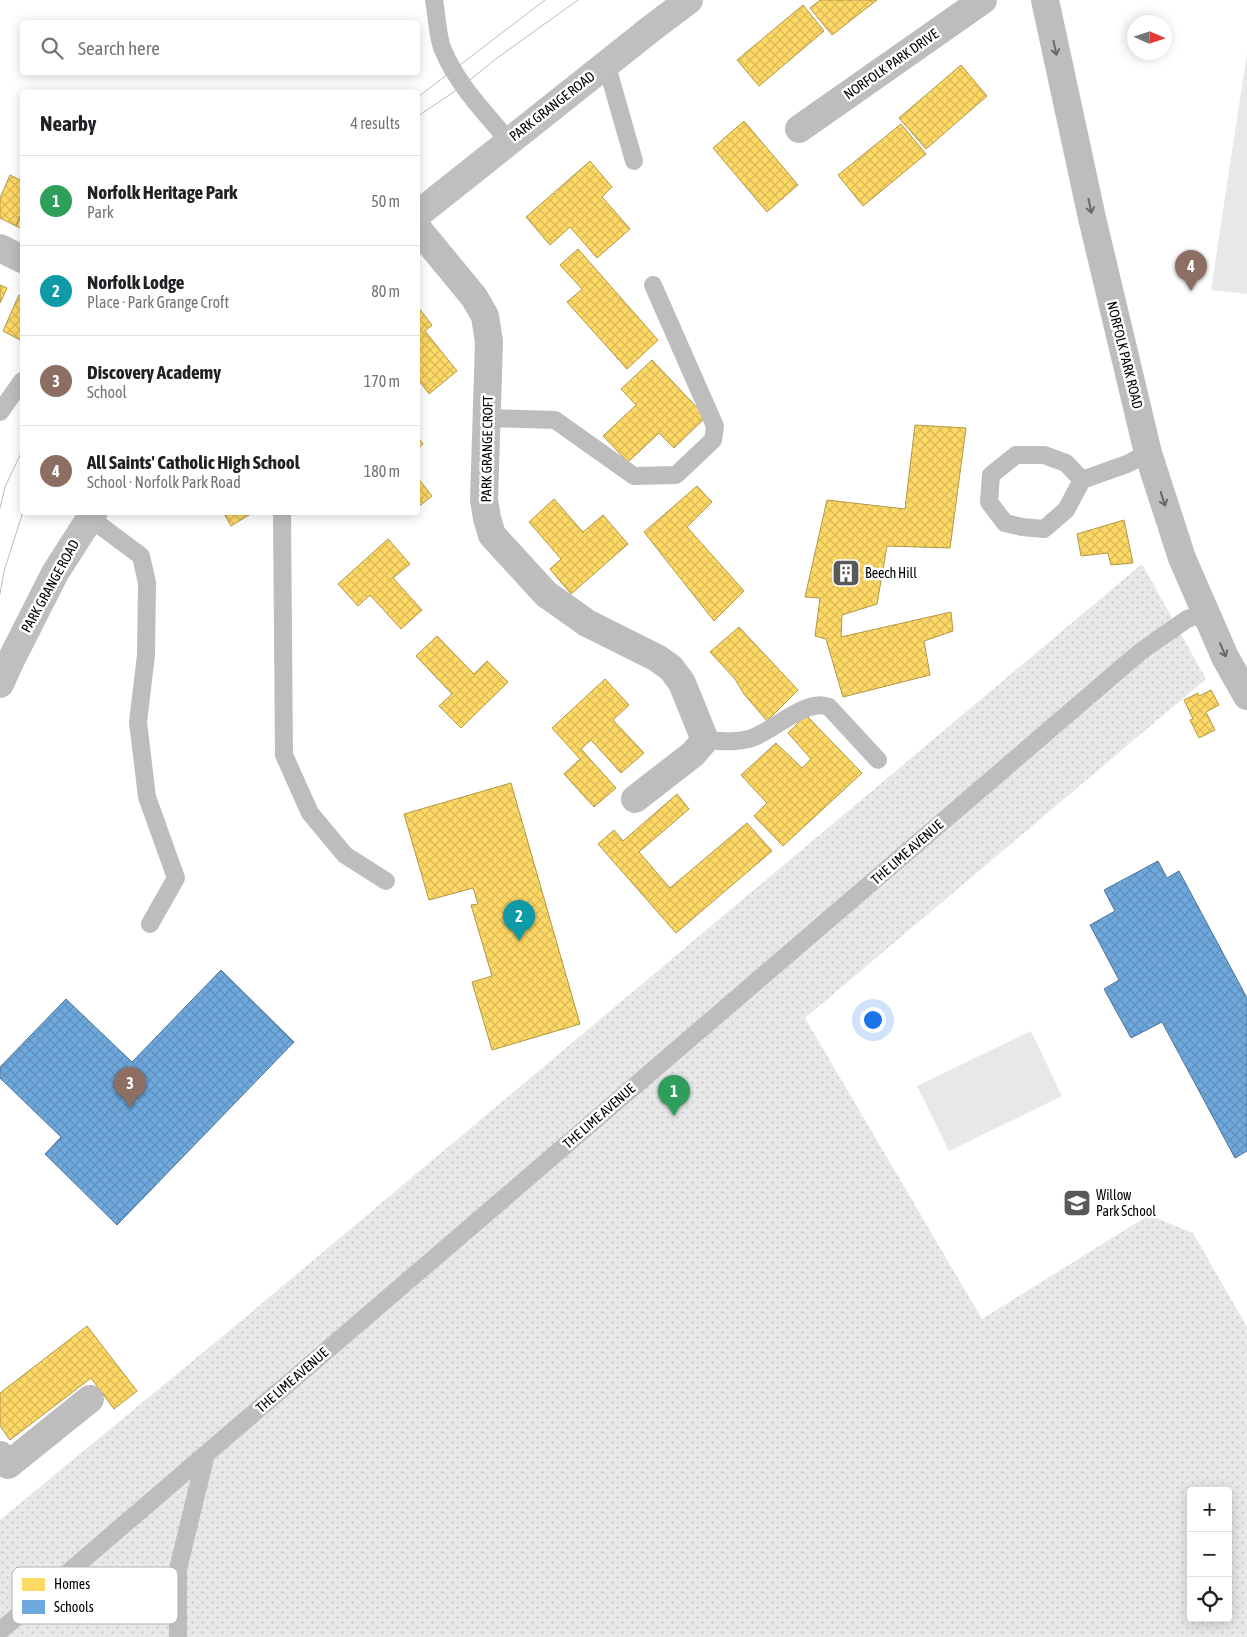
<!DOCTYPE html>
<meta charset="utf-8">
<style>
:root{--surface:#fff;--page:#f2f2f2;--text:#202124;--muted:#757577;--line:#e0e0e0;--accent:#db2777}
body{margin:0;font-family:"Asap Condensed",sans-serif;background:var(--page);color:var(--text)}
.controls{position:absolute;right:15px;bottom:15px;display:grid;overflow:hidden;border-radius:5px;box-shadow:0 2px 12px #0003}
.controls button{width:45px;height:45px;display:grid;place-items:center;padding:0;border:0;border-bottom:1px solid var(--line);background:var(--surface);color:var(--text);font:25px sans-serif}
.compass{position:absolute;left:1127px;top:15px;width:45px;height:45px;border-radius:50%;background:var(--surface);box-shadow:0 2px 12px #0003;rotate:93deg}
.you{position:absolute;left:872px;top:1019px;width:18px;height:18px;margin:-12px;border:4px solid #fff;border-radius:50%;background:#1a73e8;box-shadow:0 0 0 8px #1a73e833}
.badge{display:grid;place-items:center;width:32px;height:32px;border-radius:50%;background:var(--accent);color:#fff;font-size:16px;font-weight:700}
.pin{position:absolute;translate:-50% -41px;filter:drop-shadow(0 1px 2px #0008)}
.pin::after{content:'';position:absolute;top:26px;width:18px;height:15px;background:inherit;clip-path:polygon(0 0,100% 0,50% 100%)}
.list{margin:0;padding:0;list-style:none}
h2{display:flex;justify-content:space-between;align-items:center;height:65px;margin:0;padding:0 20px;font-size:21px}
h2 small{font-size:16px;font-weight:400;color:var(--muted)}
.list li{display:grid;grid-template-columns:32px 1fr auto;gap:15px;align-items:center;box-sizing:border-box;height:90px;padding:0 20px;border-top:1px solid var(--line)}
.list b{display:block;font-size:19px;white-space:nowrap}
.list p{margin:0;font-size:16px;white-space:nowrap;color:var(--muted)}
.list em{font-size:16px;font-style:normal;color:var(--muted)}
.icon{flex:none;width:28px;height:28px;fill:none;stroke:currentColor;stroke-width:2;stroke-linecap:round;stroke-linejoin:round}
.map{position:relative;flex:none;width:1247px;height:1637px;overflow:hidden}
.search{position:absolute;background:var(--surface);box-shadow:0 2px 12px #0003;left:20px;top:20px;width:400px;height:55px;display:flex;align-items:center;gap:12px;box-sizing:border-box;padding:0 18px;border-radius:5px;color:var(--muted);font-size:19px}
.panel{position:absolute;background:var(--surface);box-shadow:0 2px 12px #0003;left:20px;top:90px;width:400px;height:425px;border-radius:5px}
.map>svg:first-child{display:block}
</style>
<div class="map">
<svg width="1247" height="1637" viewBox="0 0 1247 1637">
<defs>
<pattern id="park-dots" width="8" height="8" patternUnits="userSpaceOnUse" patternTransform="scale(1.25)"><rect width="8" height="8" fill="#e8e8e8"/><path d="M2 2h.1M6 6h.1" fill="none" stroke="#c5c5c5" stroke-width="1.8" stroke-linecap="round"/></pattern>
<pattern id="homes-cross-hatch" width="8" height="8" patternUnits="userSpaceOnUse" patternTransform="scale(1.25)"><rect width="8" height="8" fill="#ffd966"/><path d="M0 0l8 8M0 8l8-8" fill="none" stroke="#d9b857"/></pattern>
<pattern id="schools-cross-hatch" width="8" height="8" patternUnits="userSpaceOnUse" patternTransform="scale(1.25)"><rect width="8" height="8" fill="#6fa8dc"/><path d="M0 0l8 8M0 8l8-8" fill="none" stroke="#5e8fbb"/></pattern>
</defs>
<rect width="100%" height="100%" fill="#fff"/>
<!-- grass -->
<path fill="#e8e8e8" d="M1247 53V294L1211 290Z
M1031 1031 1062 1096 949 1151 917 1086Z"/>
<!-- park -->
<path fill="url(#park-dots)" fill-rule="evenodd" d="M1142 564 1206 679 805 1018 982 1319 1149 1215 1193 1233 1247 1327V1637H0V1520L241 1321ZM1191 1491H1228V1618H1191Z"/>
<!-- homes -->
<path fill="url(#homes-cross-hatch)" stroke="#b29847" d="M820 0H877L832 35 810 8Z
M803 5 824 31 759 86 737 60Z
M961 65 987 96 926 149 899 118Z
M744 121 798 185 767 212 713 148Z
M901 124 926 154 863 206 838 175Z
M590 161 612 187 602 197 630 229 597 258 570 227 550 245 526 217Z
M10 175 22 181V212L16 226 0 218V198Z
M22 212V229L16 226Z
M578 249 658 340 627 369 567 302 582 289 560 265Z
M0 285 7 288 0 303Z
M19 295 22 296V341L3 331Z
M418 307 432 325 425 331 457 371 429 394 418 379Z
M652 360 706 417 674 448 659 433 628 462 603 436 636 405 621 389Z
M915 425 966 428 950 548 887 546 877 604 842 615 841 637 951 612 953 631 924 641 930 675 843 697 826 639 815 636 820 598 805 597 827 500 905 509Z
M418 437 423 444 418 448Z
M418 478 432 496 418 507Z
M697 486 712 502 687 527 744 591 714 621 644 532Z
M554 499 583 532 603 515 628 544 571 594 550 569 561 559 529 522Z
M223 512H254L231 526Z
M1124 520 1133 563 1111 565 1108 553 1081 556 1077 534Z
M388 539 410 564 393 578 422 610 401 629 370 595 358 606 338 584Z
M739 627 798 690 767 721 744 694 735 679 710 652Z
M437 636 474 674 487 661 508 682 461 728 439 706 452 694 416 656Z
M605 679 629 705 613 720 644 753 621 773 591 740 581 749 616 788 594 807 564 774 580 759 552 728Z
M1211 690 1219 705 1206 712 1215 730 1199 738 1190 720 1193 719 1184 700 1198 693 1199 696Z
M806 715 862 773 783 846 754 816 767 803 741 775 776 743 802 768 811 759 788 733Z
M511 783 580 1024 492 1050 472 982 492 976 471 905 478 904 473 888 429 900 404 814Z
M677 794 689 809 639 852 670 888 747 823 772 851 676 933 598 844 614 830 623 841Z
M87 1326 137 1391 114 1409 91 1378 10 1440 0 1426V1393Z"/>
<!-- schools -->
<path fill="url(#schools-cross-hatch)" stroke="#4e769a" d="M1158 861 1167 878 1179 871 1247 998V1151L1235 1158 1162 1022 1131 1038 1104 989 1119 980 1090 925 1115 911 1104 890Z
M221 970 294 1042 117 1225 45 1154 61 1137 0 1078V1067L66 999 132 1062Z"/>
<g fill="none" stroke-linecap="round" stroke-linejoin="round">
<!-- lane -->
<path stroke="#bdbdbd" stroke-width="18" d="M434 0C437 15 437 36 443 50 457 84 485 113 509 141
M606 63 634 161
M0 412 22 381
M487 418 555 420 634 476 676 475 713 440 715 426 653 285
M1082 480 1066 463 1044 455H1016L991 475 989 502 1005 523 1022 527 1044 529 1066 510 1082 480 1127 464 1148 453
M282 512 284 755 310 813 345 855 386 881
M90 518 141 556 147 583 146 655 138 722 147 797 176 878 150 924
M705 740C721 741 737 743 752 738 773 731 808 697 829 707L878 760
M0 1631 1140 652 1187 619 1206 613
M178 1637V1569L206 1454"/>
<!-- street -->
<path stroke="#bdbdbd" stroke-width="28" d="M1045 0 1092 218 1148 453 1182 558 1225 657 1247 696
M799 129 983 0
M418 229 474 297 485 316 489 342 484 500 487 518 492 535 546 594 587 623 657 658 671 668 682 683 705 740 693 754 635 799
M0 248 22 259
M0 1455 8 1465 90 1399"/>
<!-- secondary -->
<path stroke="#bfbfbf" stroke-width="28" d="M418 214 652 28 689 0
M0 684 10 662 55 573 94 512"/>
<!-- tram -->
<path stroke="#bdbdbd" stroke-width="1" d="M418 97 545 0
M418 116 464 85 493 61 578 0
M0 508 5 487 22 451
M0 594 4 571 23 512"/>
</g>
<!-- one-way arrows -->
<defs><path id="oneway-shaft" d="M-6 0H5M1.5-3L5.5 0L1.5 3" fill="none" stroke-width="1.6" stroke-linecap="round" stroke-linejoin="round" transform="scale(1.25)"/></defs>
<g stroke="#686868">
<use href="#oneway-shaft" transform="translate(1055 48) rotate(78)"/>
<use href="#oneway-shaft" transform="translate(1090 206) rotate(78)"/>
<use href="#oneway-shaft" transform="translate(1163 499) rotate(72)"/>
<use href="#oneway-shaft" transform="translate(1223 650) rotate(66)"/>
</g>
<!-- icons -->
<defs>
<symbol id="building-square" viewBox="-11 -11 22 22"><rect x="-9" y="-9" width="18" height="18" rx="4" fill="#595959" stroke="#fff"/><path d="M-4-6H4V6H1V3H-1V6H-4ZM-2.5-4.3h1.7v1.8h-1.7ZM.8-4.3h1.7v1.8H.8ZM-2.5-1h1.7V.8h-1.7ZM.8-1h1.7V.8H.8Z" fill="#fff"/></symbol>
<symbol id="school-square" viewBox="-11 -11 22 22"><rect x="-9" y="-9" width="18" height="18" rx="4" fill="#595959" stroke="#fff"/><path d="M0-5L7-2L0 1L-7-2ZM-4 1L0 2.5L4 1V4Q0 6-4 4Z" fill="#fff"/></symbol>
</defs>
<g fill-rule="evenodd">
<use href="#building-square" x="830" y="557" width="32" height="32"/>
<use href="#school-square" x="1061" y="1187" width="32" height="32"/>
</g>
<g text-anchor="middle" stroke-width="5" stroke-linejoin="round" paint-order="stroke">
<!-- street labels -->
<g font-size="14" fill="#000" stroke="#fff">
<text transform="translate(891 64) rotate(-35)" y="5">NORFOLK PARK DRIVE</text>
<text transform="translate(552 106) rotate(-38)" y="5">PARK GRANGE ROAD</text>
<text transform="translate(1125 355) rotate(76)" y="5">NORFOLK PARK ROAD</text>
<text transform="translate(487 449) rotate(-89)" y="5">PARK GRANGE CROFT</text>
<text transform="translate(50 586) rotate(-61)" y="5">PARK GRANGE ROAD</text>
<text transform="translate(907 852) rotate(-41)" y="5">THE LIME AVENUE</text>
<text transform="translate(599 1116) rotate(-41)" y="5">THE LIME AVENUE</text>
<text transform="translate(292 1380) rotate(-41)" y="5">THE LIME AVENUE</text>
</g>
<!-- poi labels -->
<g font-size="14" fill="#000" stroke="#fff" text-anchor="start">
<text x="865" y="578">Beech Hill</text>
<text x="1096" y="1200">Willow<tspan x="1096" dy="16">Park School</tspan></text>
</g>
</g>
<!-- legend -->
<rect x="12" y="1567" width="166" height="57" rx="8" fill="#fff" stroke="#b2b2b2" stroke-width="1"/>
<rect x="22" y="1578" width="23" height="13" fill="#ffd966"/>
<rect x="22" y="1600" width="23" height="14" fill="#6fa8dc"/>
<g font-size="14" fill="#000">
<text x="54" y="1589">Homes</text>
<text x="54" y="1612">Schools</text>
</g>
</svg>
<div class="controls">
<button>+</button>
<button>−</button>
<button><svg class="icon" aria-label="locate" viewBox="0 0 24 24"><circle cx="12" cy="12" r="6"/><path d="M12 2v4M12 18v4M2 12h4M18 12h4"/></svg></button>
</div>
<svg class="compass" viewBox="-18 -18 36 36"><path d="M0-13l5 13h-10z" fill="#e53935"/><path d="M0 13l5-13h-10z" fill="#757577"/></svg>
<div class="you"></div>
<div class="pin badge" style="left:674px;top:1116px;background:#2e9e5b">1</div>
<div class="pin badge" style="left:519px;top:941px;background:#0f9aa8">2</div>
<div class="pin badge" style="left:130px;top:1108px;background:#8d6e63">3</div>
<div class="pin badge" style="left:1191px;top:291px;background:#8d6e63">4</div>
<div class="search"><svg class="icon" aria-label="search" viewBox="0 0 24 24"><circle cx="10" cy="10" r="6"/><path d="M15 15l6 6"/></svg>Search here</div>
<section class="panel">
<h2>Nearby<small>4 results</small></h2>
<ul class="list">
<li><span class="badge" style="background:#2e9e5b">1</span><div><b>Norfolk Heritage Park</b><p>Park</p></div><em>50 m</em></li>
<li><span class="badge" style="background:#0f9aa8">2</span><div><b>Norfolk Lodge</b><p>Place · Park Grange Croft</p></div><em>80 m</em></li>
<li><span class="badge" style="background:#8d6e63">3</span><div><b>Discovery Academy</b><p>School</p></div><em>170 m</em></li>
<li><span class="badge" style="background:#8d6e63">4</span><div><b>All Saints' Catholic High School</b><p>School · Norfolk Park Road</p></div><em>180 m</em></li>
</ul>
</section>
</div>
